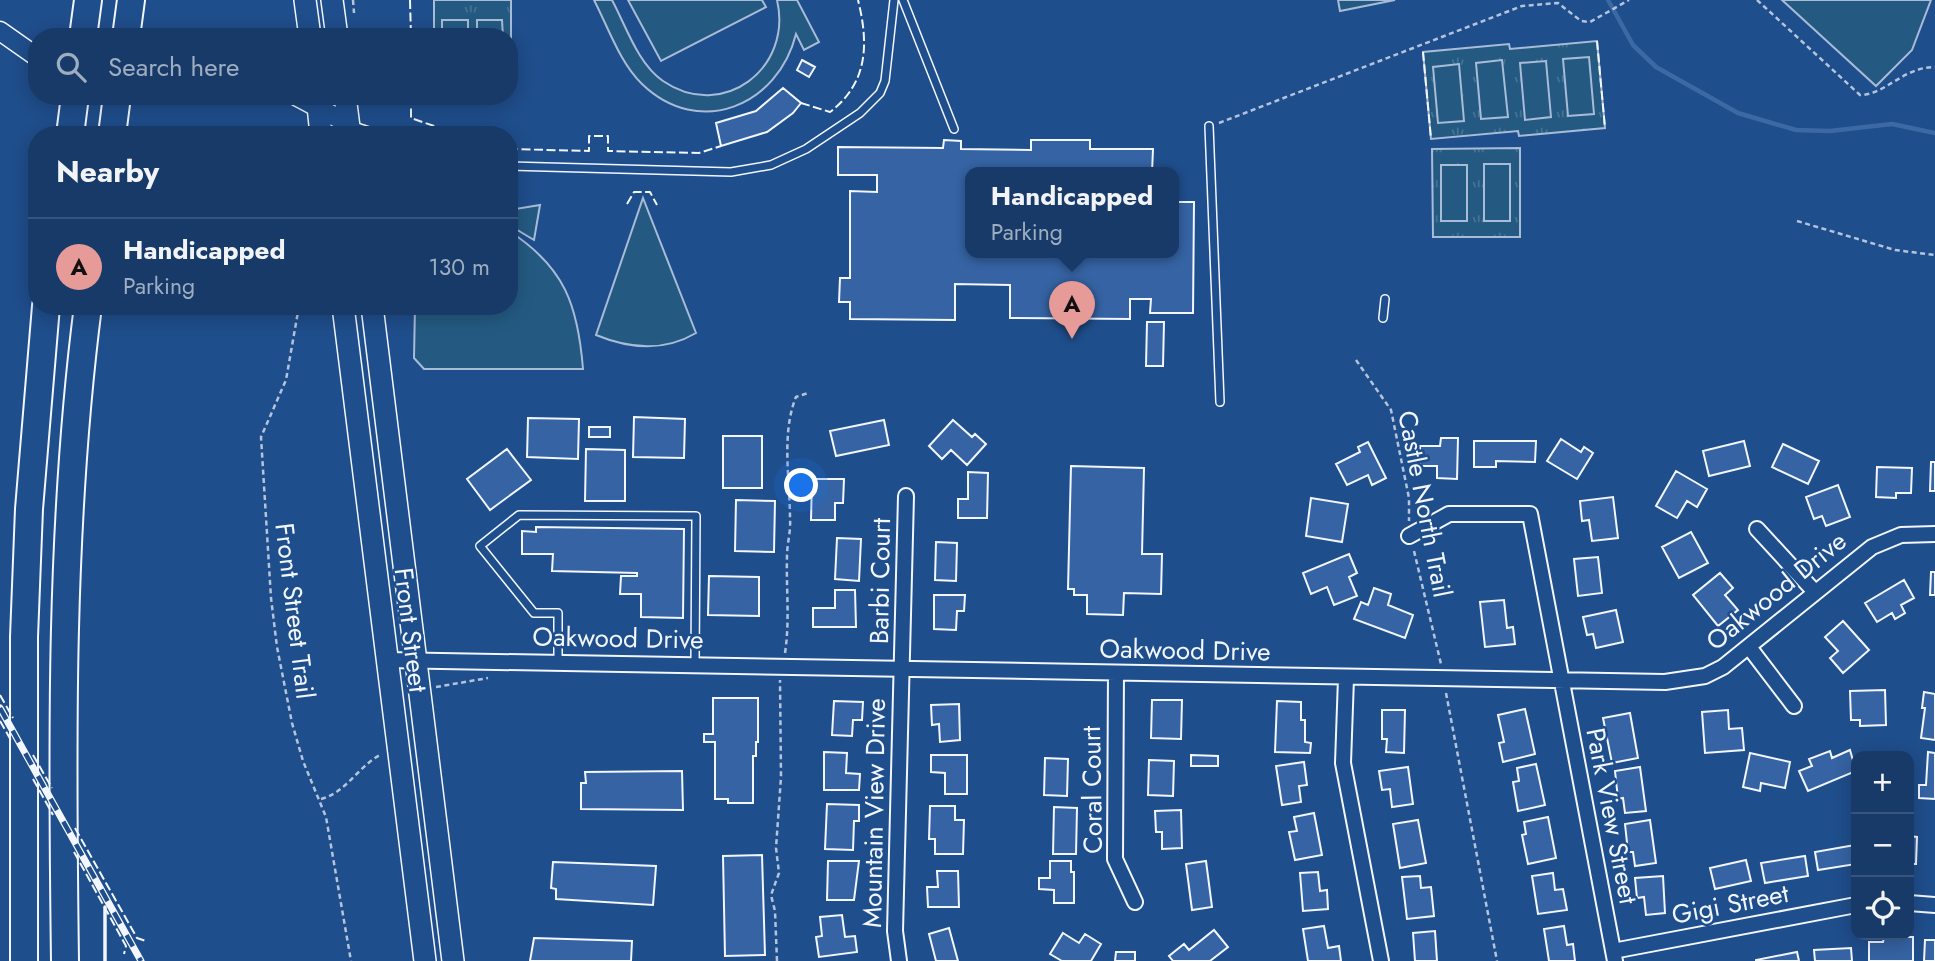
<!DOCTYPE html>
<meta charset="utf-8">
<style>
:root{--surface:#173a69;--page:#20416f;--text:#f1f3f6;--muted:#9eadc0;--line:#36547d;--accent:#e69b98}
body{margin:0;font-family:Jost,sans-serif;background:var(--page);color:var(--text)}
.controls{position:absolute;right:21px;bottom:21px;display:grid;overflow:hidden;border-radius:14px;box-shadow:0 4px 18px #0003}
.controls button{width:63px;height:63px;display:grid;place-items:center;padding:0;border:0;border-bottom:2px solid var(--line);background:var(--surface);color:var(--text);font:35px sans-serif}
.you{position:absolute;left:802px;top:486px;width:24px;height:24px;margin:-18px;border:5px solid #fff;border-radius:50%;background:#1a73e8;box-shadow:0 0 0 10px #1a73e833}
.badge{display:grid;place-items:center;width:46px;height:46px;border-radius:50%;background:var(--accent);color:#111;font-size:23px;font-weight:700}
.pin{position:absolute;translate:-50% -58px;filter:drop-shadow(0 2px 4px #0008)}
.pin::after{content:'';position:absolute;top:37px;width:24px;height:21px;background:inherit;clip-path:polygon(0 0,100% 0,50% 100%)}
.popup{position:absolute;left:965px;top:167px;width:214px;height:91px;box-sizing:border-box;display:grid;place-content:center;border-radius:14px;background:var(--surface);filter:drop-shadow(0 2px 5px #0005);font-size:23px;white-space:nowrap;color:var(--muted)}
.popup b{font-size:26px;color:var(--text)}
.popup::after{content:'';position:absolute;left:50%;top:100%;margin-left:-14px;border:14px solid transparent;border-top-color:var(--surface)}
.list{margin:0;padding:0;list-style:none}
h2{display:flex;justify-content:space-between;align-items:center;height:91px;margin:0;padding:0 28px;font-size:30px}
h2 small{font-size:23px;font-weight:400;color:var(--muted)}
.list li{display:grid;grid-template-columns:46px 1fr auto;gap:21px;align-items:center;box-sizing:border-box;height:98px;padding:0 28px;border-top:2px solid var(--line)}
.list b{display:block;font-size:26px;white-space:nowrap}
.list p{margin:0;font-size:23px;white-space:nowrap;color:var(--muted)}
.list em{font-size:23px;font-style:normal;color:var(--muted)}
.icon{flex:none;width:38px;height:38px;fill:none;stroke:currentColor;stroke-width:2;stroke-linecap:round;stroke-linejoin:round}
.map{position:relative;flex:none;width:1935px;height:961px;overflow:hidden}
.search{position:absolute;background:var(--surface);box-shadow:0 4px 18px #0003;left:28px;top:28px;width:490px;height:77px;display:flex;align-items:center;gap:18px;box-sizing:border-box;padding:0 24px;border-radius:28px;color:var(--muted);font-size:26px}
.panel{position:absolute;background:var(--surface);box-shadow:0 4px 18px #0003;left:28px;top:126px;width:490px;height:189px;border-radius:28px}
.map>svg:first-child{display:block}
</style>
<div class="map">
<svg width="1935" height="961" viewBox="0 0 1935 961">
<defs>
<pattern id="park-tufts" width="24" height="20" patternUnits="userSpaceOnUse" patternTransform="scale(1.75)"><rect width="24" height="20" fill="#245a82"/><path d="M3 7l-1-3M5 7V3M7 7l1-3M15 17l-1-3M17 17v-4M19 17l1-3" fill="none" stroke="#447295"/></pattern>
</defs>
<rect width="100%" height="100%" fill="#1f4e8c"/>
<!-- park -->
<path fill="url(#park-tufts)" stroke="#a8bbd7" stroke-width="2" d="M434 0H511V91L509 37H434Z
M1597 41 1605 128 1519 136 1518 131 1431 139 1423 52 1509 44 1510 49Z
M1520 148V237H1433L1432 149Z"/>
<!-- pitch -->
<path fill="#245a82" stroke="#a8bbd7" stroke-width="2" d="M594 0H612C626 26 638 64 663 81 723 122 793 68 777 0H797L819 42 804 50 796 34C778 106 699 139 642 84 620 63 608 27 594 0Z
M628 0H762L766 7 661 61Z
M1338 0H1395L1340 11Z
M1782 0H1931L1912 50 1876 86Z
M442 20H468V37H442Z
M477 20H502L503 37H477Z
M1589 57 1594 114 1568 116 1563 59Z
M1502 60 1508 117 1481 119 1476 63Z
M1546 61 1551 117 1525 120 1520 63Z
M1459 64 1464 121 1438 123 1433 67Z
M1484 164H1510V221H1484Z
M1441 165H1467V221H1441Z
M643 198 696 333C664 352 630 349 596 335Z
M540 205 534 240 509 225V210Z
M509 231C565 267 578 306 583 369H424L414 358 415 306H509Z"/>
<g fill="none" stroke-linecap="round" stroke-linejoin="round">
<!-- stream -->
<path stroke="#3b69a3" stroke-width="4.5" d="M1608 0 1633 45 1656 67 1738 113 1796 130 1830 131 1892 124 1935 133"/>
</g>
<!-- building -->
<path fill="#3563a3" stroke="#f2f6ff" stroke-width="2" d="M802 60 815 67 809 77 797 70Z
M783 88 801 103 793 113 767 132 721 146 716 123 756 111Z
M944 140 961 141V149L1031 150V140H1090V149H1153L1152 173H970V186H967L966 224H970V253H1174V202H1194L1193 313H1150L1151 299H1130V319L1010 318V285L955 284V320L850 319V302H839L840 278H850V191L877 192V175H838V147L943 148Z
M1174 178H1177V202H1174Z
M1147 322H1164L1163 366H1146Z
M634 417 685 419 684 458 633 457Z
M528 418 579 419 578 459 527 457Z
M884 420 889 445 836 456 830 431Z
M953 420 972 437 975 434 986 444 967 465 951 450 942 459 929 446Z
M589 427H610V437H589Z
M723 436H762V488H723Z
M1441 438H1458L1457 479 1437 478V466H1420V446H1440Z
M1561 439 1581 452 1584 447 1593 453 1577 479 1547 461Z
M1474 441H1536L1535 462 1496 461V467H1474Z
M1744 441 1750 466 1709 476 1703 451Z
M1368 442 1386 478 1372 485 1368 475 1347 485 1336 464 1360 452 1358 447Z
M1783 444 1819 461 1808 484 1772 467Z
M507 449 531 480 490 510 467 479Z
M586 449 625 450V501H585Z
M1931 462H1935V491H1930Z
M1071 466 1144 468 1142 554H1162L1161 594 1124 593 1123 615 1087 614V595H1074V589H1068Z
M1877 467 1912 468 1911 493H1896V498L1876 497Z
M1676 471 1707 489 1697 507 1687 501 1677 518 1656 506Z
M968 472 988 473 987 518H958V499H968Z
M812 479H844L843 503H835V520H811Z
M1838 485 1850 517 1826 526 1822 516 1814 519 1806 497Z
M1613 497 1618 538 1592 541 1589 520 1582 521 1580 501Z
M1311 498 1348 504 1342 542 1306 536Z
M736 500 775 501 774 552 735 551Z
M536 527 684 529 683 618 641 617V594H620L621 576H637V573L552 571 553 554H522V531L536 532Z
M1691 532 1708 563 1679 578 1662 547Z
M837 538 861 539 859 581 835 579Z
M936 542 957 543 956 581 935 580Z
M1349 554 1357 573 1349 577 1357 596 1334 605 1327 587 1311 594 1303 573Z
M1598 557 1602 593 1578 596 1574 559Z
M1931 572H1935V595H1930Z
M1720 573 1733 588 1725 595 1738 610 1718 626 1693 595Z
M709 576 759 577V616L708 615Z
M1904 580 1914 598 1901 605 1905 613 1895 619 1892 613 1877 622 1865 603Z
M1374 588 1391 594 1388 605 1413 615 1405 638 1354 619 1361 602 1368 605Z
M835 590H855L856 627H813V608H835Z
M934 595H965L964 611H957L956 630 934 629Z
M1504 600 1507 628 1513 627 1515 644 1485 647 1480 602Z
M1616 610 1623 642 1596 648 1593 634 1587 635 1583 617Z
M1843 621 1869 650 1843 673 1830 658 1838 651 1825 637Z
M1885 690 1886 725 1860 726V720H1851L1850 691Z
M1924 692 1935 694V740L1921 738 1925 708H1922Z
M713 698H758V742H756V756H753V803H728V799H715V742H704V734H713Z
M1152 700H1182L1181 739 1151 738Z
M834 701 863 702 862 720H853L852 736 832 735Z
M1277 701 1301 702V720H1305V742L1311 743 1310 753 1275 752Z
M959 704 960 740 940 742 939 724 932 725 931 705Z
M1525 709 1535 754 1503 762 1499 743 1504 742 1498 715Z
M1382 710H1405L1404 753 1386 752 1387 739H1382Z
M1728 710 1729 729 1742 728 1744 750 1705 753 1702 712Z
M1630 713 1638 758 1612 763 1603 718Z
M1850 750 1856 771 1808 791 1799 771 1812 766 1809 759 1830 751 1832 758Z
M824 752 847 753 846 773 860 774 859 790H824Z
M1928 752 1935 753V799L1919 798V785H1926Z
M1750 753 1790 762 1785 788 1761 783 1760 791 1743 787Z
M931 755H967V794H945V773L931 772Z
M1191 755 1218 756V766H1191Z
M1045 758 1068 759 1067 796 1044 795Z
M1149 760 1174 761 1173 796 1148 795Z
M1304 762 1307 785 1299 786 1301 802 1282 805 1276 766Z
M1536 764 1545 805 1518 811 1513 782 1519 781 1517 768Z
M1408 767 1413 804 1392 807 1390 789 1382 790 1379 771Z
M1640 767 1646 811 1625 813 1623 798 1618 799 1615 771Z
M682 771 683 810 581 809V783H586L585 772Z
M827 804 859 805V821H854L853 850 825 849Z
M930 806H955V820H964L963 854H935V839H929Z
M1054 807 1077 808 1076 854H1053Z
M1181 810 1182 848 1162 849V832H1156L1155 811Z
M1314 813 1322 855 1295 860 1289 832 1297 831 1294 817Z
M1548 817 1556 858 1528 864 1522 835 1526 834 1524 822Z
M1418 820 1426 863 1400 868 1393 824Z
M1650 820 1656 863 1635 866 1633 852H1628L1625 824Z
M1909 836 1917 837 1916 864H1909Z
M1855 845 1856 864 1818 870 1815 852Z
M762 855 765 955 725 956 723 856Z
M1805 856 1808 876 1765 883 1761 863Z
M1746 860 1751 881 1715 889 1710 868Z
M828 861H859L854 900H827Z
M1050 861H1071V872H1074V903H1054V890L1039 889V878H1050Z
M1206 861 1212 907 1192 910 1186 864Z
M553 862 656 866 653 905 556 899V889L551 888Z
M937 871H958L959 907H928L927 887H938Z
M1318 872 1320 891 1327 890 1328 909 1303 911 1300 873Z
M1553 873 1555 890 1563 889 1567 910 1538 914 1532 876Z
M1420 876 1421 888 1431 887 1434 916 1407 919 1402 877Z
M1663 876 1665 913 1646 915 1644 897 1637 898 1635 878Z
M842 915 845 937 855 936 857 952 819 957 816 937 822 936 820 917Z
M1324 926 1328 948 1339 946 1341 961H1308L1303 929Z
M1564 926 1567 945 1573 944 1575 961H1549L1544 929Z
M949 928 958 961H936L929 934Z
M1214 930 1228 947 1210 961H1173L1169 956 1184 944 1189 950Z
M1435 931 1437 961H1415L1413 933Z
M1063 933 1079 943 1085 934 1101 944 1091 961H1062L1050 954Z
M1884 937H1913V961H1869V942H1883Z
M534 938 632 941 631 961H530Z
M1925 940H1935V961H1924Z
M1851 948 1852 961H1815L1814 950Z
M1116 952H1135V961H1115Z
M1797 952 1799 961H1756V960Z"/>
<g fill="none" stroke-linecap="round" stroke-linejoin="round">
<defs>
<path id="service" d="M903 0 954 129
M351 125 381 135
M1209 126 1220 402
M509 166 731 172 771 165 806 149 860 113 880 93 885 81 894 0
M1383 318 1385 299
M558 662V613H534L480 546 519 515 696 516 695 664"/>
<path id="minor" d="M1757 529 1814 591
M1409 536 1449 514H1530L1615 961
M1749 647 1794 706
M386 660 1665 682 1705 676 1723 667 1872 547 1901 535 1935 534
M1116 673 1115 859 1135 902
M1346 678 1343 763 1381 961
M1909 903 1935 905
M1613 951 1856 905
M899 961 895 931 906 496"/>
<path id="tertiary" d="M0 31 37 57
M296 96 349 124"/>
<path id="secondary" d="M305 0 310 37
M332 0 337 37
M317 96 321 135
M345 96 350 135
M343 306 425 961
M372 306 453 961"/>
<path id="motorway" d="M83 37 88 0
M126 37 131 0
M70 135 75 96
M112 135 117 96
M24 961V637L29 509 46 306
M65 961C62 743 60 523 88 306"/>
</defs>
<!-- service casing -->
<use href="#service" stroke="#f2f6ff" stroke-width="10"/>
<!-- minor casing -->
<use href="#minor" stroke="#f2f6ff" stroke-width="18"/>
<!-- tertiary casing -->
<use href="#tertiary" stroke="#f2f6ff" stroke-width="21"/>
<!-- secondary casing -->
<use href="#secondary" stroke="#f2f6ff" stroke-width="24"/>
<!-- motorway casing -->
<use href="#motorway" stroke="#f2f6ff" stroke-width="30"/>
<!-- path -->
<path stroke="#b3c4dc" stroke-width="2.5" stroke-dasharray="5 3.5" stroke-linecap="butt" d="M353 0 354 13
M1757 0 1860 95C1885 95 1903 67 1935 67
M1219 123 1522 6 1558 3 1581 21 1590 22 1629 0
M1797 221 1895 250 1935 255
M299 306 286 380 261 437 271 598 277 647 292 723 303 761 326 817 351 961
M1356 360 1391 410 1409 498V521
M1414 551 1441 664
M785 653C790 620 786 589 787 556 787 544 791 531 790 519 790 480 781 434 796 397L808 393
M436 687 488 678
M1446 693 1497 961
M321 799C346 793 359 765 382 754
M777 961 775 911 771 895 779 873 776 848 781 777 780 680"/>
<!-- service -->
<use href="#service" stroke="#1f4e8c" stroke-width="7"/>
<!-- minor -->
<use href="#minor" stroke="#1f4e8c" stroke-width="14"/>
<!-- tertiary -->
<use href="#tertiary" stroke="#1f4e8c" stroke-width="18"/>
<!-- secondary -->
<use href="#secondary" stroke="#1f4e8c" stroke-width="21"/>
<!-- motorway -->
<use href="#motorway" stroke="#1f4e8c" stroke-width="26"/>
<defs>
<path id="rail" d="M0 708 141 961"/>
</defs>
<!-- rail casing -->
<use href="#rail" stroke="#f2f6ff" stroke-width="7"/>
<!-- rail -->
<use href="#rail" stroke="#1f4e8c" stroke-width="4.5" stroke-dasharray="13" stroke-linecap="butt"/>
<!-- fence -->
<path stroke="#f2f6ff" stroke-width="2" stroke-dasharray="9 3.5" stroke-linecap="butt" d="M410 0 411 37
M1597 41 1605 128
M1423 52 1431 139
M411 96V118L460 135
M801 103 830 112C868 83 869 44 858 0
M509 149 589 151V136H608V151L699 153 721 146
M627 204 634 192H650L657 205
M0 695 13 718
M0 721 12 742
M33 755 52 788
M33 779 53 815
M75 828 137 938 146 941
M74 852 126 946 124 954"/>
<!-- wall -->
<path stroke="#f2f6ff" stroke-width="3.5" d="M105 907V961"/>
</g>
<g text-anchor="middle" stroke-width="5" stroke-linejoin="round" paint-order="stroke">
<!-- street labels -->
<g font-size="26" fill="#f2f6ff" stroke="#1f4e8c">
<text transform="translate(1425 504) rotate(79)" y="9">Castle North Trail</text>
<text transform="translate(880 581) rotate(-89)" y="9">Barbi Court</text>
<text transform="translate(1776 591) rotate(-39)" y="9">Oakwood Drive</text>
<text transform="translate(295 611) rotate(83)" y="9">Front Street Trail</text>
<text transform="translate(411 630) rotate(83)" y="9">Front Street</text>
<text transform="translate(618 638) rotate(1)" y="9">Oakwood Drive</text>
<text transform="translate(1185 650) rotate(1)" y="9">Oakwood Drive</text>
<text transform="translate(1092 790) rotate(-91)" y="9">Coral Court</text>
<text transform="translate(874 813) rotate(-89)" y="9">Mountain View Drive</text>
<text transform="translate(1612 816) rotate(79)" y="9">Park View Street</text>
<text transform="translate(1730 904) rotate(-11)" y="9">Gigi Street</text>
</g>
</g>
</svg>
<div class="controls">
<button>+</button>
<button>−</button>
<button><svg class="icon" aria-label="locate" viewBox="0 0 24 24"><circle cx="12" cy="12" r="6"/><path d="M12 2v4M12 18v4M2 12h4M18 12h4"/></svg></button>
</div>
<div class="you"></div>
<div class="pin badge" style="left:1072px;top:339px">A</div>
<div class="popup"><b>Handicapped</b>Parking</div>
<div class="search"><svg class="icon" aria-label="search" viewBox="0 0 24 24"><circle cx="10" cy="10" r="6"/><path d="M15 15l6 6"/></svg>Search here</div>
<section class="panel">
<h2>Nearby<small></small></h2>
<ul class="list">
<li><span class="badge">A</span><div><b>Handicapped</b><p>Parking</p></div><em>130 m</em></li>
</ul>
</section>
</div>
